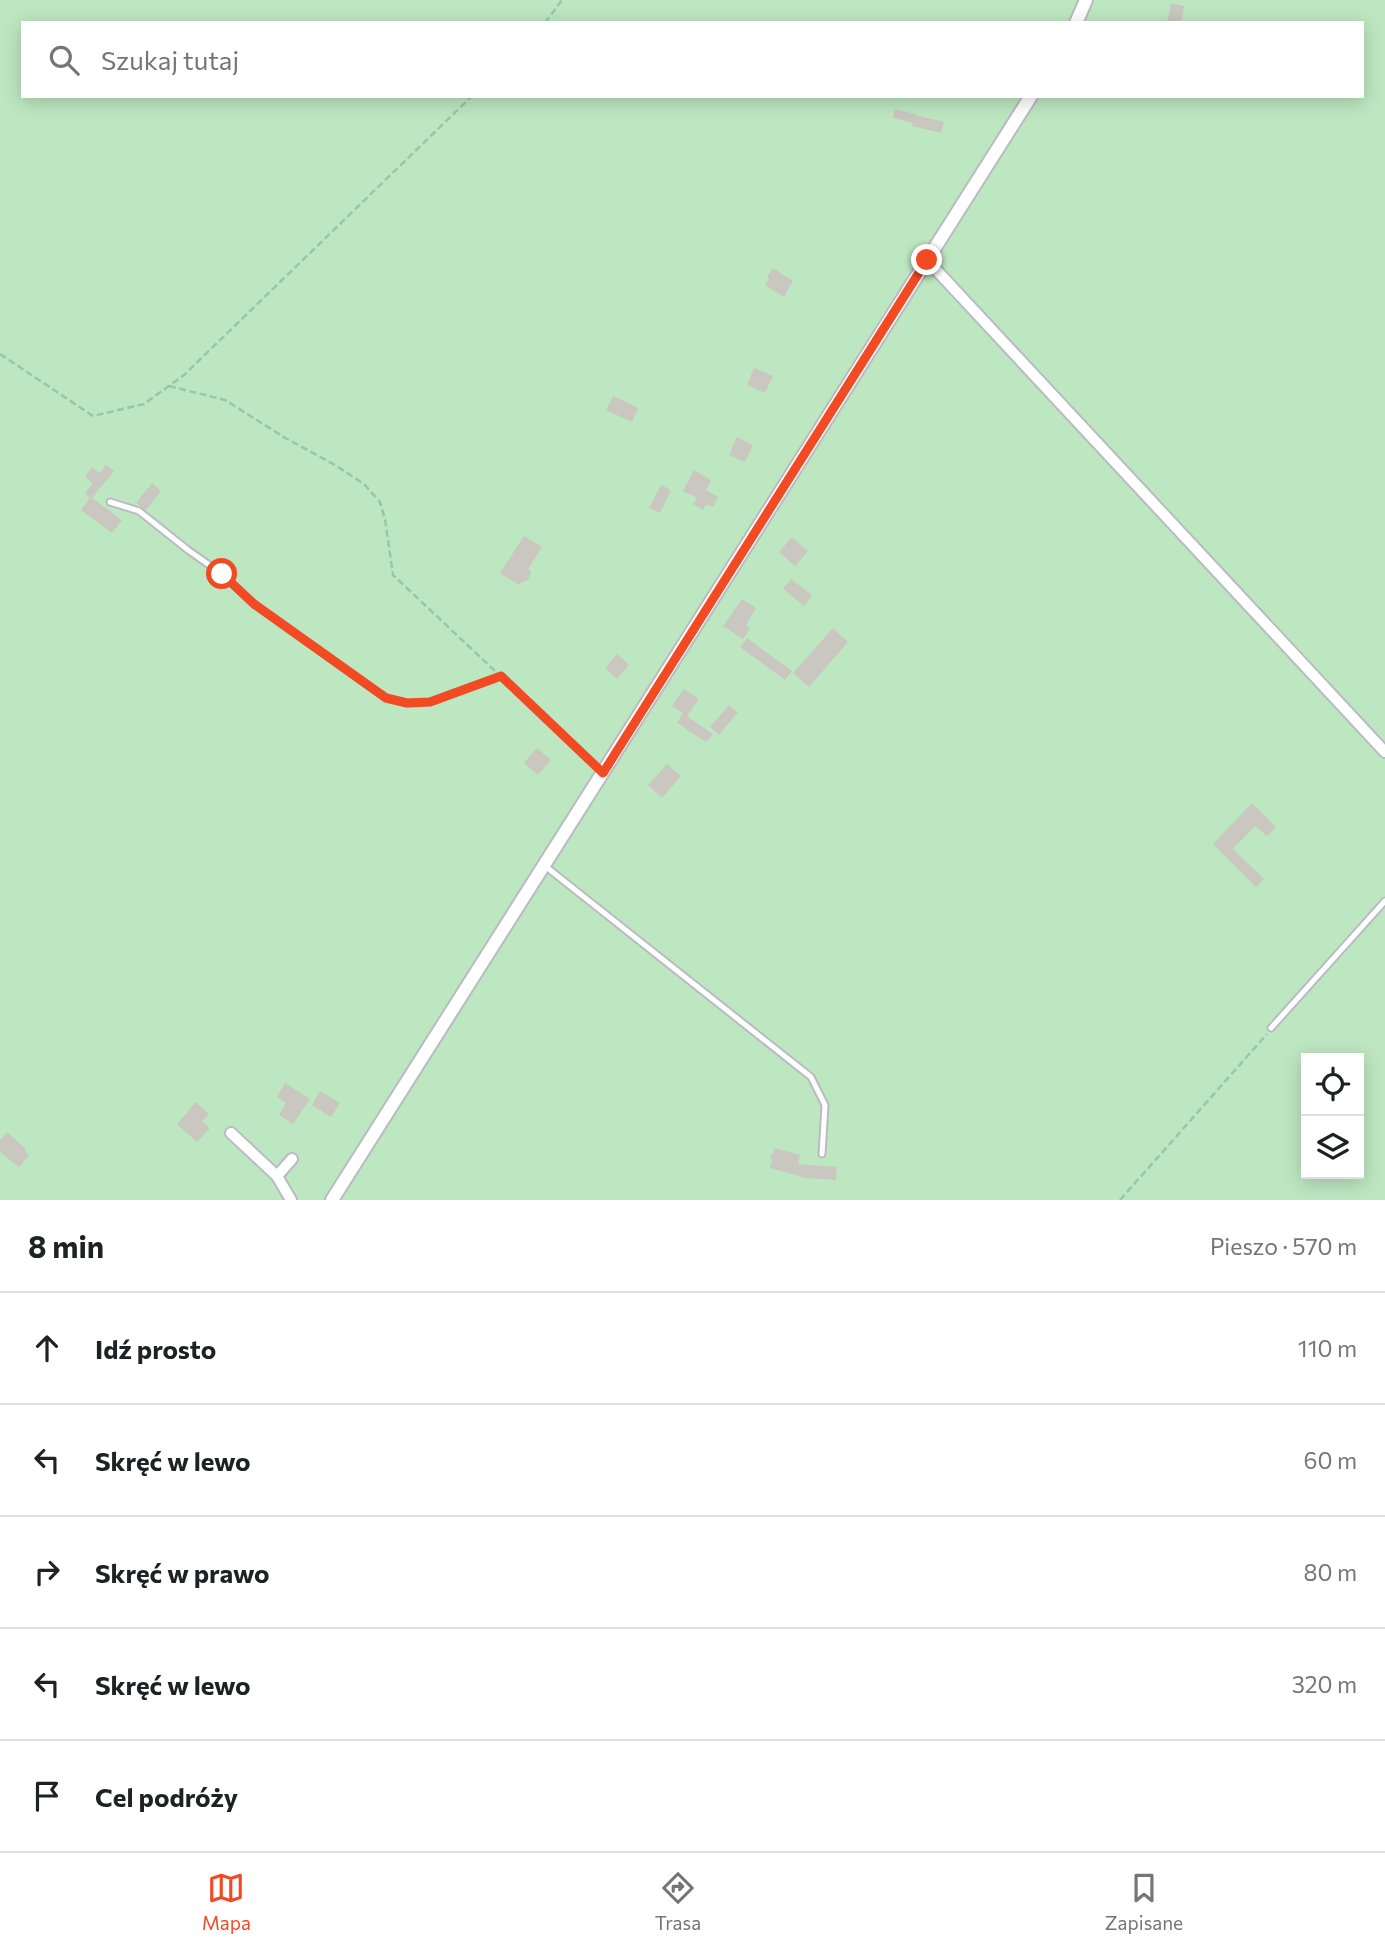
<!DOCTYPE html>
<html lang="pl">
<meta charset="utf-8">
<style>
:root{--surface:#fff;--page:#f2f2f2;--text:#202124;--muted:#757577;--line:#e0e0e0;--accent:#f24b24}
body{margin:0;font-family:Commissioner,sans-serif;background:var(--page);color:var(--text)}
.controls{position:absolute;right:21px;bottom:21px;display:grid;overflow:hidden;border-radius:0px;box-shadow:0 4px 18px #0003}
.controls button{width:63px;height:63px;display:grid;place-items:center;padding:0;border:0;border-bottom:2px solid var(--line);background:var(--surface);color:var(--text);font:35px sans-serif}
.stop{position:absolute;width:21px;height:21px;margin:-16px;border:5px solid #f24b24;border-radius:50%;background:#fff}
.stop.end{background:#f24b24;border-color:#fff;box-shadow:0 2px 7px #0008}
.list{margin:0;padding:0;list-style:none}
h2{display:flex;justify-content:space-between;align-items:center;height:91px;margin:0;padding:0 28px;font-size:30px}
h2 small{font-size:23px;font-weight:400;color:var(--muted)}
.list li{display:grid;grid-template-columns:46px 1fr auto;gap:21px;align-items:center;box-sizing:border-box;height:112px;padding:0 28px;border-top:2px solid var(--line)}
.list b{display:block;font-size:26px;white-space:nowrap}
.list em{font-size:23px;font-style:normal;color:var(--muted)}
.icon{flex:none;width:38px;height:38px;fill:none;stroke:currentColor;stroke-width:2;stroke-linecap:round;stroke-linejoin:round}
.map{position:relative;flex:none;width:1385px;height:1200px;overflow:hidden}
.search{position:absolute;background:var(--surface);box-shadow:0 4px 18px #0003;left:21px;right:21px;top:21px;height:77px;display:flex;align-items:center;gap:18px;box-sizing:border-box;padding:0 24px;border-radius:0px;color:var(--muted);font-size:26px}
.sheet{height:651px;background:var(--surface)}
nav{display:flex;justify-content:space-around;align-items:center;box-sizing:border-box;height:98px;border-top:2px solid var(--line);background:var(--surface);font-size:19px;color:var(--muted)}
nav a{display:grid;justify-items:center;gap:4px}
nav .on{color:var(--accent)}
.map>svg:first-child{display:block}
</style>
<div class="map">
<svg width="1385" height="1200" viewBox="0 0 1385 1200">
<rect width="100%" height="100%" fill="#eeede2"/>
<!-- green -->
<path fill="#bde7c1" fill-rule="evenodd" d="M0 0H1385V1200H0ZM23 23H1362V96H23ZM1306 1058H1359V1174H1306Z"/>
<!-- building -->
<path fill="#c9c7bf" d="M1171 3 1184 6 1181 23H1167Z
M895 109 915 114 914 119 915 115 944 122 941 133 912 126 913 123 893 118Z
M773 268 793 281 784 297 765 285 769 279 767 277Z
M754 368 773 376 765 393 747 385Z
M613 396 638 408 632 422 606 410Z
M737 437 753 445 745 462 729 455Z
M106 465 114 471 92 498 122 520 112 533 81 510 90 498 85 493 93 483 85 477 92 467 100 473Z
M694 470 711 480 706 490 718 497 713 507 706 504 703 510 693 504 697 498 683 491Z
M152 483 161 491 146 510 136 503Z
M661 485 671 490 660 513 649 508Z
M524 536 542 547 528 569 531 571 529 579 522 583 521 582 519 585 500 573Z
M792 537 808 551 795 566 779 552Z
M791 579 812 595 804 606 783 589Z
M742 599 756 608 746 625 750 628 743 639 723 626Z
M833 628 848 642 809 687 793 673Z
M747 638 792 671 785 680 740 647Z
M617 654 629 665 617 679 605 668Z
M684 689 699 699 687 716 713 734 706 742 677 723 683 713 687 716 672 706Z
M729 705 738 712 719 735 710 727Z
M537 748 551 760 538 775 524 763Z
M667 764 681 776 662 798 648 785Z
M1252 803 1276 827 1267 836 1255 826 1233 849 1264 879 1256 887 1213 844Z
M285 1083 310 1099 293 1124 279 1115 286 1103 277 1097Z
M320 1091 340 1103 331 1117 312 1105Z
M196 1102 209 1114 202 1121 210 1128 197 1142 177 1124Z
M7 1132 26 1149 25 1151 29 1155 19 1167 0 1152V1140Z
M775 1148 800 1155 798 1164 837 1167 836 1180 806 1178 770 1168 772 1160 770 1156 773 1154Z"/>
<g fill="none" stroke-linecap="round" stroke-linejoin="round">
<defs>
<path id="service" d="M110 502 139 511 188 550 222 574 254 604 386 698 407 703 430 702 501 676 601 771
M545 866 811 1077 825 1105 822 1154
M1271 1028 1385 901"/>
<path id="minor" d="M927 260 1385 752
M231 1133 277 1176 291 1200
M277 1176 292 1159"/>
<path id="tertiary" d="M1076 23 1086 0
M332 1200 1031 96"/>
</defs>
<!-- service casing -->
<use href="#service" stroke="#babbc2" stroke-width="9"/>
<!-- minor casing -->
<use href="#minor" stroke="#babbc2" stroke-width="14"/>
<!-- tertiary casing -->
<use href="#tertiary" stroke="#babbc2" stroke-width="16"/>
<!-- path -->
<path stroke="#95c8aa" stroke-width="2.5" stroke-dasharray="7 3.5" stroke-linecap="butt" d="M545 23 562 0
M0 354 93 416 144 404 184 375 472 96
M169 386 225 400 287 439 335 465 364 484 380 502 385 519 393 575 495 671
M1120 1200 1267 1034"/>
<!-- service -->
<use href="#service" stroke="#fff" stroke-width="5"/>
<!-- minor -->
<use href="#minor" stroke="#fff" stroke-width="10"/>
<!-- tertiary -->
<use href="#tertiary" stroke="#fff" stroke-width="12"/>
</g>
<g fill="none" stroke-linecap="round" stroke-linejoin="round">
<!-- route -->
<path stroke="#f24b24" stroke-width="9" d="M222 574 254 604 386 698 407 703 430 702 501 676 603 773 927 260"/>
</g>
</svg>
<div class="controls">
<button><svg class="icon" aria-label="locate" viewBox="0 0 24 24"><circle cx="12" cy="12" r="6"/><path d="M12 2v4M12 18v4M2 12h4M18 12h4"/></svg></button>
<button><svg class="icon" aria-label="layers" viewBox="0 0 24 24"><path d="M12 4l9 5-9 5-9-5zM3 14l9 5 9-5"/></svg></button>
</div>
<div class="stop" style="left:222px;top:574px"></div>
<div class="stop end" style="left:927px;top:260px"></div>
<div class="search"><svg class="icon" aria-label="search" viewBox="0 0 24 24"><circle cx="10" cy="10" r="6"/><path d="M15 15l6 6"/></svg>Szukaj tutaj</div>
</div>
<section class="sheet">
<h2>8 min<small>Pieszo · 570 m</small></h2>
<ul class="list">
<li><svg class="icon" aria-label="ahead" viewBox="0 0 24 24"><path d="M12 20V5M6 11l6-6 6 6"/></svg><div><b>Idź prosto</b></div><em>110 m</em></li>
<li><svg class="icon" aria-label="left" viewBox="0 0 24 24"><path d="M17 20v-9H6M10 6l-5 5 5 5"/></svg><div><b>Skręć w lewo</b></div><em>60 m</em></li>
<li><svg class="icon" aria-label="right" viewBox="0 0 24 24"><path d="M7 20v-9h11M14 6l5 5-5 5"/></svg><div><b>Skręć w prawo</b></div><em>80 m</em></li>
<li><svg class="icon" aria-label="left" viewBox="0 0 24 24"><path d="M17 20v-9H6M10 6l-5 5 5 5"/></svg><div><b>Skręć w lewo</b></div><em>320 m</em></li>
<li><svg class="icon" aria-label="arrive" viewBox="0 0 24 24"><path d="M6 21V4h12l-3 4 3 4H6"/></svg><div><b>Cel podróży</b></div></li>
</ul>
</section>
<nav>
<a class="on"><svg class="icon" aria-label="map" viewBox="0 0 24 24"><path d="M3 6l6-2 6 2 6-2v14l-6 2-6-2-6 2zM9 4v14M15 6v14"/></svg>Mapa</a>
<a><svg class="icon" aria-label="directions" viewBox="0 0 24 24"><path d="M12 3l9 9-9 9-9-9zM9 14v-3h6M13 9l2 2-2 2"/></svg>Trasa</a>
<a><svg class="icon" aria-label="saved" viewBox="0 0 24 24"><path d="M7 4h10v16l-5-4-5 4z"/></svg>Zapisane</a>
</nav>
